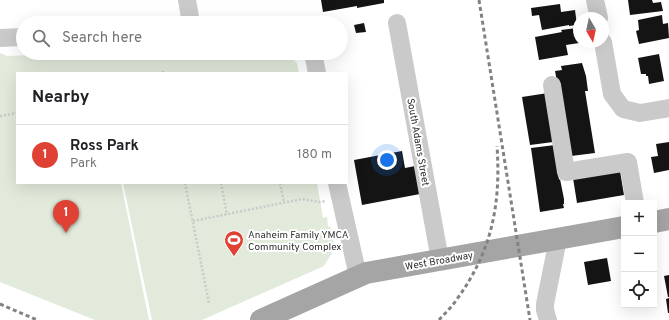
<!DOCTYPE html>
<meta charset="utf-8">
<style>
:root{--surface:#fff;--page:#f6f6f6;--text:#202124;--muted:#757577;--line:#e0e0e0;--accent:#df4234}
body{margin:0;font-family:Overpass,sans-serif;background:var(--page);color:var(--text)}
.controls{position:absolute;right:12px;bottom:12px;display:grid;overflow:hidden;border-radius:0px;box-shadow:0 4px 16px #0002}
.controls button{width:36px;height:36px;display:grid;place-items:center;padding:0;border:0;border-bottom:1px solid var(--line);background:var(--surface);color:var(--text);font:20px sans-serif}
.compass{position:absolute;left:573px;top:12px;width:36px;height:36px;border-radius:50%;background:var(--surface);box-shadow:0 4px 16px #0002;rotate:171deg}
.you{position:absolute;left:387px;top:160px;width:14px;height:14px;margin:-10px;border:3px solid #fff;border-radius:50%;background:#1a73e8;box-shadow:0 0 0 6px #1a73e833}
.badge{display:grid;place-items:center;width:26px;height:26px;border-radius:50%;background:var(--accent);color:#fff;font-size:13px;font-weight:700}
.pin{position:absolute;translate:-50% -33px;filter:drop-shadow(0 1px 2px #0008)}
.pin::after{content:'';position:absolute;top:21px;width:14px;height:12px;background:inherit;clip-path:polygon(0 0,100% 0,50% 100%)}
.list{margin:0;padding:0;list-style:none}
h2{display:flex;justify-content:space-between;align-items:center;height:52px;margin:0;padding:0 16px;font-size:17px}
h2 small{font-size:13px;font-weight:400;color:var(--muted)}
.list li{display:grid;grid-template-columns:26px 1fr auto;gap:12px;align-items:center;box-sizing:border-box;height:60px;padding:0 16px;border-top:1px solid var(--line)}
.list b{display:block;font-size:15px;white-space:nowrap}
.list p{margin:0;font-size:13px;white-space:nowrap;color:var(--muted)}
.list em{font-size:13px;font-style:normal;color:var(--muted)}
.icon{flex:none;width:22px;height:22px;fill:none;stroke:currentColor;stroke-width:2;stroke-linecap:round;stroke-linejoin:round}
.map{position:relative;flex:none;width:669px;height:320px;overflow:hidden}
.search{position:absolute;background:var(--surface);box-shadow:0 4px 16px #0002;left:16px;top:16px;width:332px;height:44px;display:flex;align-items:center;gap:10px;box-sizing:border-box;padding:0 14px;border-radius:22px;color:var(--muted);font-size:15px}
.panel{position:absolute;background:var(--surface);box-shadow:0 4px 16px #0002;left:16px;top:72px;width:332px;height:112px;border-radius:0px}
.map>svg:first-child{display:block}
</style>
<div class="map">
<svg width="669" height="320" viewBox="0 0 669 320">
<rect width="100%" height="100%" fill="#fff"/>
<!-- green -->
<path fill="#e1eadb" d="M0 53 7 56 32 55 33 57 68 58 69 54 93 53H285L297 63 299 73H17V183H121L149 320H95L0 282Z
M123 183H317L323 218 327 217 328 227 330 226 335 248 324 266 202 320H152Z"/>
<!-- building -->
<path fill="#141414" d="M321 0H384V3L357 8V6L323 12Z
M628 0H652L653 3 661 2 663 11 630 15Z
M560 4 561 12 575 10 577 25 569 26V25L542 30 539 15 532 16 531 8Z
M662 15 663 24 668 23 669 38 639 44 636 31 639 30 638 20Z
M364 23 366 32 356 33 354 25Z
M577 28 579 43 566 45 568 55 539 60 535 37 562 32 561 30Z
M659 54 664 81 649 84 648 76H646V74H641L638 58Z
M582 63 586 76 588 91H585L595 153 571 156 555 71 562 70 561 66Z
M548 93 553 142 530 145 522 97Z
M669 142V170L654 173 651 157 658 156 656 144Z
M555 145 559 180 560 179 564 199V204H563L564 208 540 212 531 148Z
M402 151 405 168 415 166 420 194 362 205 354 160Z
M620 171 624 195 577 203 573 178Z
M607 258 611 281 588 285 584 262Z
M669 275V297H668L664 276Z
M669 298V313H668L666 299Z"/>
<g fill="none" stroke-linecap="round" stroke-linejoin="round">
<!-- path -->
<path stroke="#cacaca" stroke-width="2.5" stroke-dasharray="2 2" stroke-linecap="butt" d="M163 71V73
M111 72V73
M0 116 17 113
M185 183 209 303
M221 183 227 215
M280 183 284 203
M193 221 302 199 319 202 326 201"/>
<!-- minor -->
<path stroke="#cacaca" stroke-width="18" d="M187 0 191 23
M595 0 599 18
M397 23 440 260
M0 38 23 37
M603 42 612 94 623 109 640 113 669 108
M313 53 317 73
M552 85 566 172 628 162 635 203
M337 183 358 276
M548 320 545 310V304L558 239"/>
<!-- major -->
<path stroke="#a5a5a5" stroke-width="22" d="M654 222 669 219
M261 320 366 273 624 227"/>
<!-- rail -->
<path stroke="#828282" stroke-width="3" stroke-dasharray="4 3" stroke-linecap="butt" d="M479 0 530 320
M0 304 37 320
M439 320C445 313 452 307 457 299 492 251 501 204 497 146"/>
</g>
<!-- icons -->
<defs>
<symbol id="stadium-pin" viewBox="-11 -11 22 30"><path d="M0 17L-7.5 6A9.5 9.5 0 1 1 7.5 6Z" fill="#df4234" stroke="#fff"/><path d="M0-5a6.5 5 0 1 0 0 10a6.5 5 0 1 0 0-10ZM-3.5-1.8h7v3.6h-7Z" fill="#fff"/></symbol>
</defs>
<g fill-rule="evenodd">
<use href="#stadium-pin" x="223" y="229" width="22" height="30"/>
</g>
<g text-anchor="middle" stroke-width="4" stroke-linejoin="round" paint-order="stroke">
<!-- street labels -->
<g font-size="10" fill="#2d2d2d" stroke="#fff">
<text transform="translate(419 142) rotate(80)" y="4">South Adams Street</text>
<text transform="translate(439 260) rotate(-10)" y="4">West Broadway</text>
</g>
<!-- poi labels -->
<g font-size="10" fill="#2d2d2d" stroke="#fff" text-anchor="start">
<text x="248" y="238">Anaheim Family YMCA<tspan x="248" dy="12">Community Complex</tspan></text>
</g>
</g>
</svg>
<div class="controls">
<button>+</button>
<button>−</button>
<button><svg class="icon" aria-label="locate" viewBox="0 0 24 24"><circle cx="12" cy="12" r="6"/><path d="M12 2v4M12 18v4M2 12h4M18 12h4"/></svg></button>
</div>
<svg class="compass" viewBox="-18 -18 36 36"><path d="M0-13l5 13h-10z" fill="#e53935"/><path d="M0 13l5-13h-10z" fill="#757577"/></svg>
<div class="you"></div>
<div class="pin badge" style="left:66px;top:233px">1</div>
<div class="search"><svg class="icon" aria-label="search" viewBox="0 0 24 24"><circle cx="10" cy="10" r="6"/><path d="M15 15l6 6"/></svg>Search here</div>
<section class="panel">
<h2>Nearby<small></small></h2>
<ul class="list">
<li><span class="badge">1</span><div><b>Ross Park</b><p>Park</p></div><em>180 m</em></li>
</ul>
</section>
</div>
